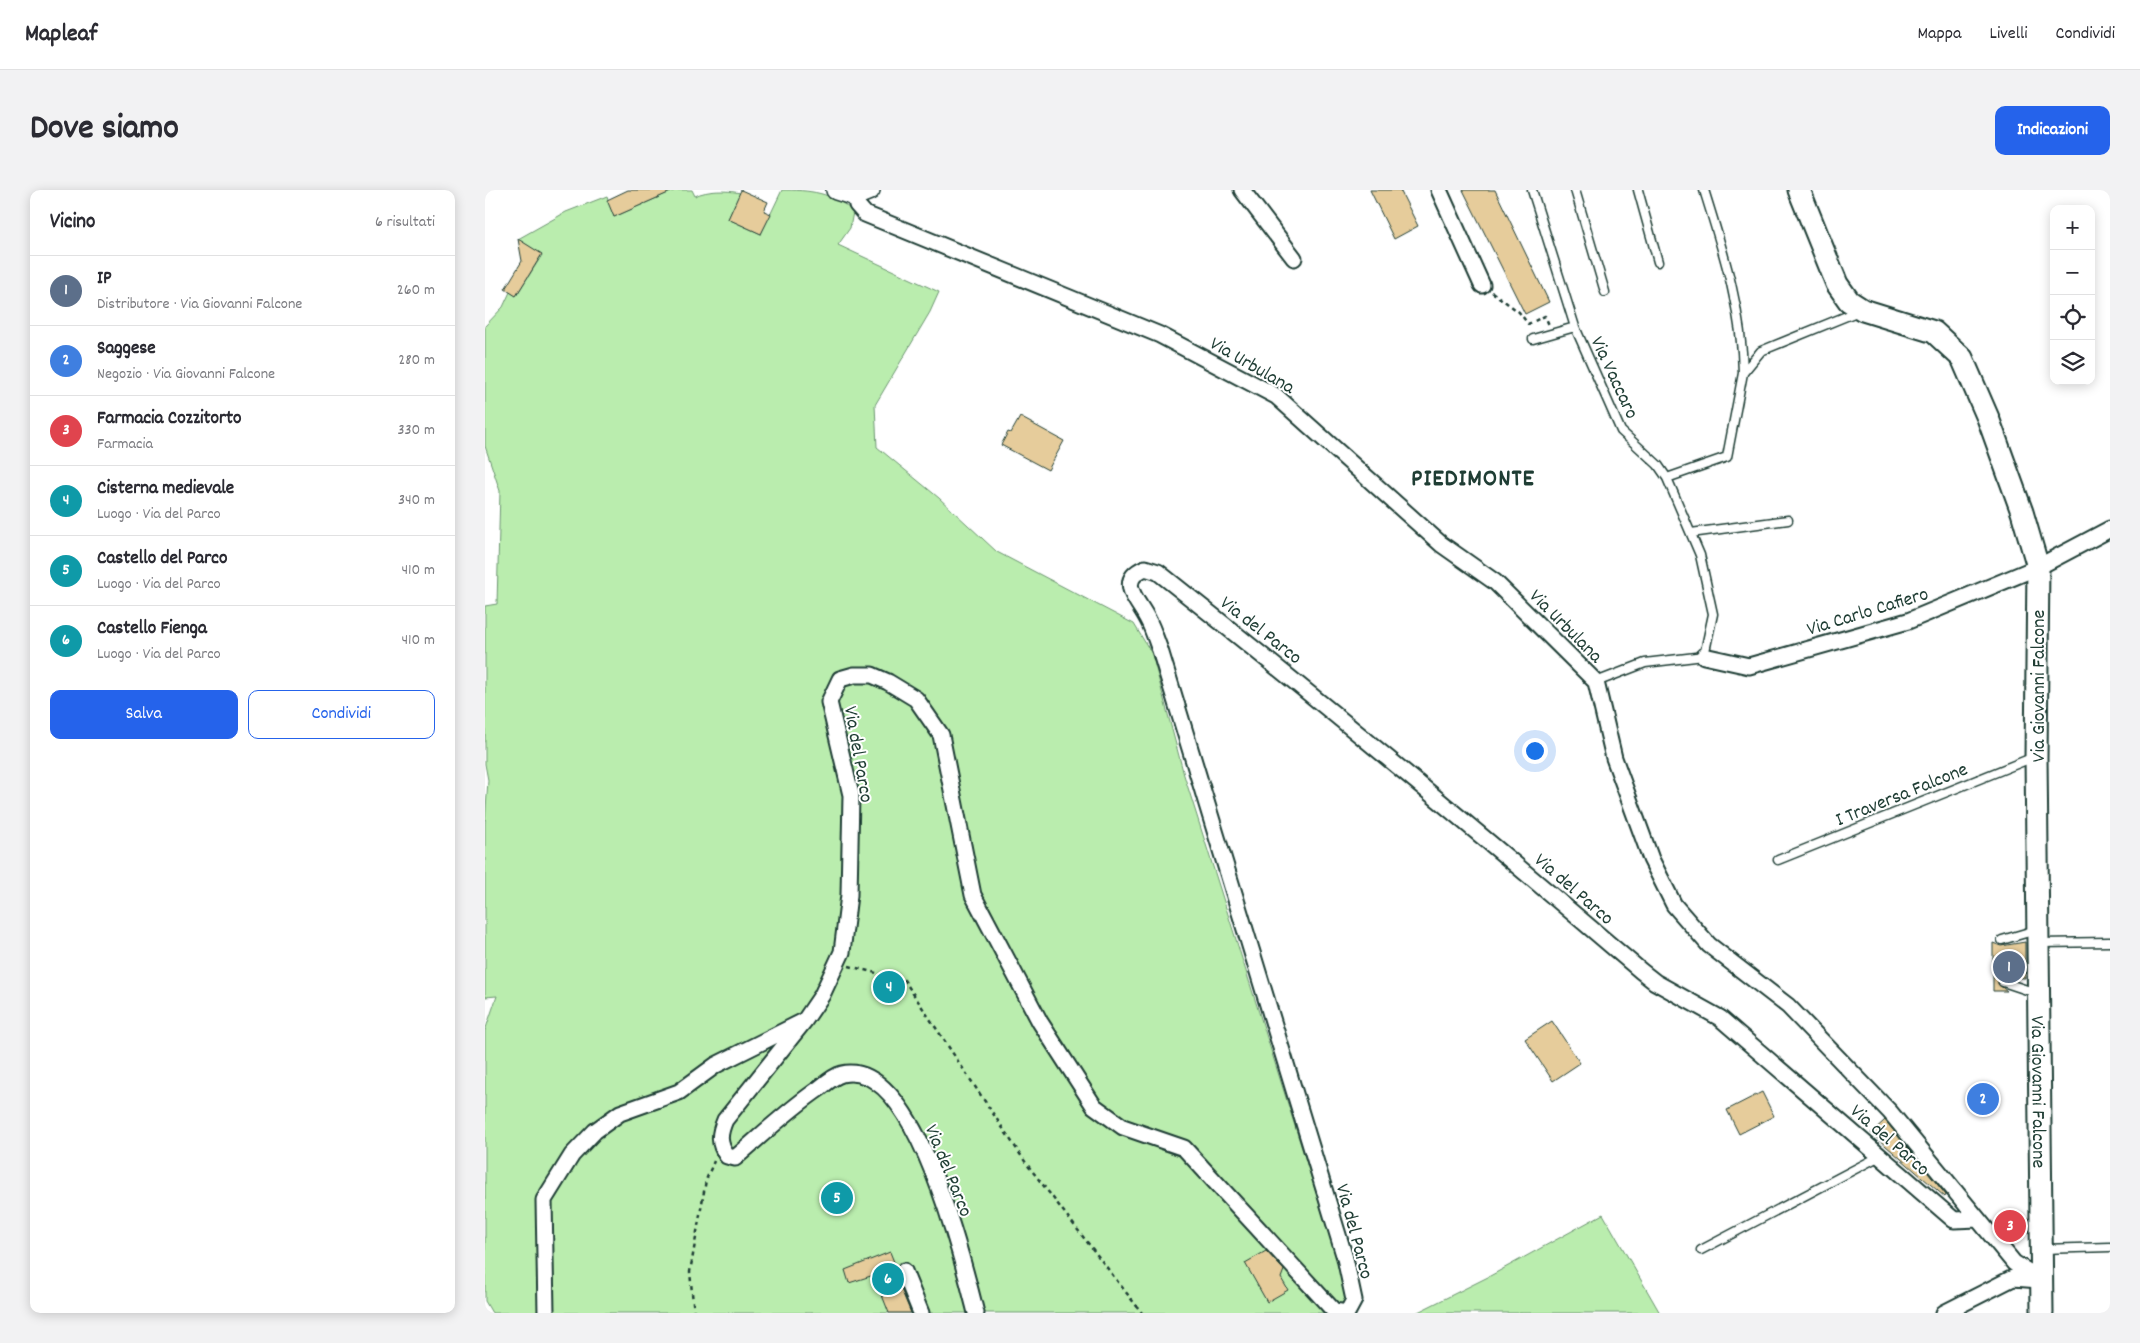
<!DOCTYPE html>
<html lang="it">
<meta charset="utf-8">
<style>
:root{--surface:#fff;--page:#f2f2f3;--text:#2b2b33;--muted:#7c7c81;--line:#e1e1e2;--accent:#2563eb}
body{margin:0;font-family:Dekko,sans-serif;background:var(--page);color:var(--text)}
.controls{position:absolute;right:15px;top:15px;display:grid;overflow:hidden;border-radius:10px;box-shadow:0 2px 12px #0003}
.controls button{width:45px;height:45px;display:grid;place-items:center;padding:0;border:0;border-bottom:1px solid var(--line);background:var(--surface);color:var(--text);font:25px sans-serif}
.you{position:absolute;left:1049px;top:560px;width:18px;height:18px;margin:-12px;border:4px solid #fff;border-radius:50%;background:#1a73e8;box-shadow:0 0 0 8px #1a73e833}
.badge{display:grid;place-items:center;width:32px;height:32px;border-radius:50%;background:var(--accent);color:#fff;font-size:16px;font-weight:700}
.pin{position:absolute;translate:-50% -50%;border:2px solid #fff;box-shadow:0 1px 5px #0006}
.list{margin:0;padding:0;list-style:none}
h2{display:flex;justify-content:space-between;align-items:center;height:65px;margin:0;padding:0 20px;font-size:21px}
h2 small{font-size:16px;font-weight:400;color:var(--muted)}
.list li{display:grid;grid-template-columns:32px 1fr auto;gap:15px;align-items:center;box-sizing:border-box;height:70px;padding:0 20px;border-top:1px solid var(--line)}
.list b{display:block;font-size:19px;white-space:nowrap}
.list p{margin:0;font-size:16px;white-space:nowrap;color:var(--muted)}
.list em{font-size:16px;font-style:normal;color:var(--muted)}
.actions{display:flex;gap:10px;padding:15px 20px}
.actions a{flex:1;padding:11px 0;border:1px solid var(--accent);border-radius:10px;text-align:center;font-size:18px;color:var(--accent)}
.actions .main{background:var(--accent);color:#fff}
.icon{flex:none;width:28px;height:28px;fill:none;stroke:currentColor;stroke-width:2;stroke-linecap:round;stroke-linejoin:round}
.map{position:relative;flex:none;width:1625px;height:1123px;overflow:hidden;border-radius:10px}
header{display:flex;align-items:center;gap:30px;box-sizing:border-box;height:70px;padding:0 25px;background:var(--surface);border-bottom:1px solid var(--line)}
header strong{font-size:24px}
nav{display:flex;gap:28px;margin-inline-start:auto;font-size:18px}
.intro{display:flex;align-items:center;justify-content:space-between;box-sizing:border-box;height:120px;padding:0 30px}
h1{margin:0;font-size:35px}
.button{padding:12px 22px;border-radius:10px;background:var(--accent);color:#fff;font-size:18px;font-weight:700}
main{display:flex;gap:30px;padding:0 30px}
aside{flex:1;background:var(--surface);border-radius:10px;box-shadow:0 2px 12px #0003}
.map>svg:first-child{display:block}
</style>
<header>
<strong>Mapleaf</strong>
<nav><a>Mappa</a><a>Livelli</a><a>Condividi</a></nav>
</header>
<div class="intro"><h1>Dove siamo</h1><a class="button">Indicazioni</a></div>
<main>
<aside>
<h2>Vicino<small>6 risultati</small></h2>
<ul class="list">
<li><span class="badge" style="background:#5c6f8a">1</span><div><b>IP</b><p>Distributore · Via Giovanni Falcone</p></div><em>260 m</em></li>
<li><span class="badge" style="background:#3f7fe0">2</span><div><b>Saggese</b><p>Negozio · Via Giovanni Falcone</p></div><em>280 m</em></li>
<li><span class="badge" style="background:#e0444e">3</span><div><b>Farmacia Cozzitorto</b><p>Farmacia</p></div><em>330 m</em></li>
<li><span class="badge" style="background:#0f9aa8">4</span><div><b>Cisterna medievale</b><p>Luogo · Via del Parco</p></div><em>340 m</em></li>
<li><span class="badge" style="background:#0f9aa8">5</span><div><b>Castello del Parco</b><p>Luogo · Via del Parco</p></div><em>410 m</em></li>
<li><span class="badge" style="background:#0f9aa8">6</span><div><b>Castello Fienga</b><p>Luogo · Via del Parco</p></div><em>410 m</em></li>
</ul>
<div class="actions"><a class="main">Salva</a><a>Condividi</a></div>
</aside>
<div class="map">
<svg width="1625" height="1123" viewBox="0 0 1625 1123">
<rect width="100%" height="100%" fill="#fff"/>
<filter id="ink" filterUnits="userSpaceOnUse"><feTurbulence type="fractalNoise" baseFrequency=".02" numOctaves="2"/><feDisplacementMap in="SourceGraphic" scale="10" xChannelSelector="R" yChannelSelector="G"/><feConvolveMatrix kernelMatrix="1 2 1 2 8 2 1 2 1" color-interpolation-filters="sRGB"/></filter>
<g filter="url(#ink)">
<!-- green -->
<path fill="#baedae" stroke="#6c9571" d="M190 0H207L210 6C222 0 242 0 255 3L243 29 276 44 297 0C323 0 349 2 368 22L365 38 353 55 454 102 445 122 390 215 392 257 454 308 512 362 649 434 667 464 699 585 869 1123H7L0 1111V841L12 806 0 807V634L3 590 0 574V416L12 414 15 301 0 256V136L18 117 25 102 31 106 57 65 33 49 81 22 122 6 129 27Z
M1118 1024 1175 1123H931L1005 1086Z"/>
<!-- building -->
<path fill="#e6cc9b" stroke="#1f3d34" d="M143 0H190L129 27 122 10Z
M256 0 283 12 279 21 286 24 276 44 243 29Z
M885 0H915L933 36 909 49Z
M978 0H1010L1064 112 1040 124Z
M33 49 57 64 31 106 20 99 37 71Z
M535 227 579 251 563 280 516 255 523 242 526 243Z
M1540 752V788L1516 787 1513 794 1522 801H1508V753L1516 756Z
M1067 831 1095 873 1068 891 1040 849Z
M1277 902 1289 926 1254 944 1242 920Z
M1400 930 1461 1005 1460 1007 1386 943Z
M781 1061 799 1080 796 1088 803 1100 782 1112 760 1073Z
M405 1062 411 1077 410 1085 426 1123H404L389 1085 364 1093 360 1080Z"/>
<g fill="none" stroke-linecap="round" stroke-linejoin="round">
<defs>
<path id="service" d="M1047 0 1090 137
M1090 0 1120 102
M1153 0 1173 72
M1219 0C1238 61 1257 119 1258 183
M1048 149 1090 137 1136 241 1173 275 1182 288
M1206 343 1303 330
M1111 492 1160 473 1219 466 1228 424 1215 365 1182 288 1242 267 1258 183 1276 161 1374 121
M1293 670 1549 567
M1517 750 1551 740
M1555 753 1625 752
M1518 792 1551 803
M1557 1059 1625 1057
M1216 1060 1395 966"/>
<path id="minor" d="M757 0 809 68
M954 0 997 95
M370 6 372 15 380 24 675 145 791 206 956 354 1010 392 1111 492 1129 568 1166 669 1189 715 1224 755 1303 816 1405 922 1529 1073 1557 1090
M1219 466 1264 476 1423 431 1553 377 1625 339
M419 1081 436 1123
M61 1123 59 1010 87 965 110 941 135 923 194 902 231 875 317 832
M491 1123C478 1072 430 868 357 884 349 886 341 893 335 898 304 919 278 944 250 968L242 966C233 953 234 944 240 930L320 830 337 805 357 762 364 705 366 605 344 512 355 489 369 485H387L403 492 431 509 456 545 488 705 555 832 609 916 638 937 699 958 849 1121 862 1123 869 1110 860 1068 675 460C671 450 668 439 663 430 654 411 630 391 660 378L673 382C837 512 997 645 1156 781L1170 792 1235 828 1469 1030 1493 1029
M1459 1123 1528 1088 1555 1090"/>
<path id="tertiary" d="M351 0 370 6 385 0"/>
<g id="secondary">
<path id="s1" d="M1314 0 1352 94 1364 111 1378 120 1449 142 1477 168 1503 228 1537 322 1553 377 1551 567 1557 1123"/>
</g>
</defs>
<!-- service casing -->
<use href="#service" stroke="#1f3d34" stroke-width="11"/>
<!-- minor casing -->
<use href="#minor" stroke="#1f3d34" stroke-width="19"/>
<!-- tertiary casing -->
<use href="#tertiary" stroke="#1f3d34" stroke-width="22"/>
<!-- secondary casing -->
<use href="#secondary" stroke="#1f3d34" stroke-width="25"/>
<!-- path -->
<path stroke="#1f3d34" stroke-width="2.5" stroke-dasharray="4 4" stroke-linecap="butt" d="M1007 102 1034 122 1043 134 1060 126 1064 135
M364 776 419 790 541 973 657 1123
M209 1123 205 1082 221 990 229 971"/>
<!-- service -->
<use href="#service" stroke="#fff" stroke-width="8"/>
<!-- minor -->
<use href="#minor" stroke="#fff" stroke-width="15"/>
<!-- tertiary -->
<use href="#tertiary" stroke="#fff" stroke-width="19"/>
<!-- secondary -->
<use href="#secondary" stroke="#fff" stroke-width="21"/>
</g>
</g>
<g text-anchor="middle" stroke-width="4" stroke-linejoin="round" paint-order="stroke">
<!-- street labels -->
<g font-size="20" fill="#1f3d34" stroke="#fff">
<text transform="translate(768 174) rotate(30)" y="7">Via Urbulana</text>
<text transform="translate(1131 187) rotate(65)" y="7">Via Vaccaro</text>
<text transform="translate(1382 420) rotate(-17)" y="7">Via Carlo Cafiero</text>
<text transform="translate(1082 435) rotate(45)" y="7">Via Urbulana</text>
<text transform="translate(777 439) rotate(38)" y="7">Via del Parco</text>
<text transform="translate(1552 496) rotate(-90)" y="7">Via Giovanni Falcone</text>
<text transform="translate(375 564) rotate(80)" y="7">Via del Parco</text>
<text transform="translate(1416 603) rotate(-22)" y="7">I Traversa Falcone</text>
<text transform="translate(1090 698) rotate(41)" y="7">Via del Parco</text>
<text dy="7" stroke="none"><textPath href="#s1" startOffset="999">Via Giovanni Falcone</textPath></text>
<text transform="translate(1406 949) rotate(41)" y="7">Via del Parco</text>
<text transform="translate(465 980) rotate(68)" y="7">Via del Parco</text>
<text transform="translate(871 1041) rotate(75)" y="7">Via del Parco</text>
</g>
<!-- district labels -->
<g font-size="25" font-weight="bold" letter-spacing="1" fill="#1f3d34" stroke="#fff">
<text x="988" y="295">PIEDIMONTE</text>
</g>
</g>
</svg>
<div class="controls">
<button>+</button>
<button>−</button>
<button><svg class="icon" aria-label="locate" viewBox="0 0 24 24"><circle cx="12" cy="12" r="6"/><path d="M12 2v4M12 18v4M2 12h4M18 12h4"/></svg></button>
<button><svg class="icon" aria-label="layers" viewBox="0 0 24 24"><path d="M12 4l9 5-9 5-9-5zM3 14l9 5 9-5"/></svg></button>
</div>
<div class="you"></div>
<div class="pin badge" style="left:1524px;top:777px;background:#5c6f8a">1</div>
<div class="pin badge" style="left:1498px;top:909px;background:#3f7fe0">2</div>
<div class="pin badge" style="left:1525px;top:1036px;background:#e0444e">3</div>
<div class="pin badge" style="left:404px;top:797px;background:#0f9aa8">4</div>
<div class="pin badge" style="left:352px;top:1008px;background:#0f9aa8">5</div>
<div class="pin badge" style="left:403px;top:1089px;background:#0f9aa8">6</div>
</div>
</main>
